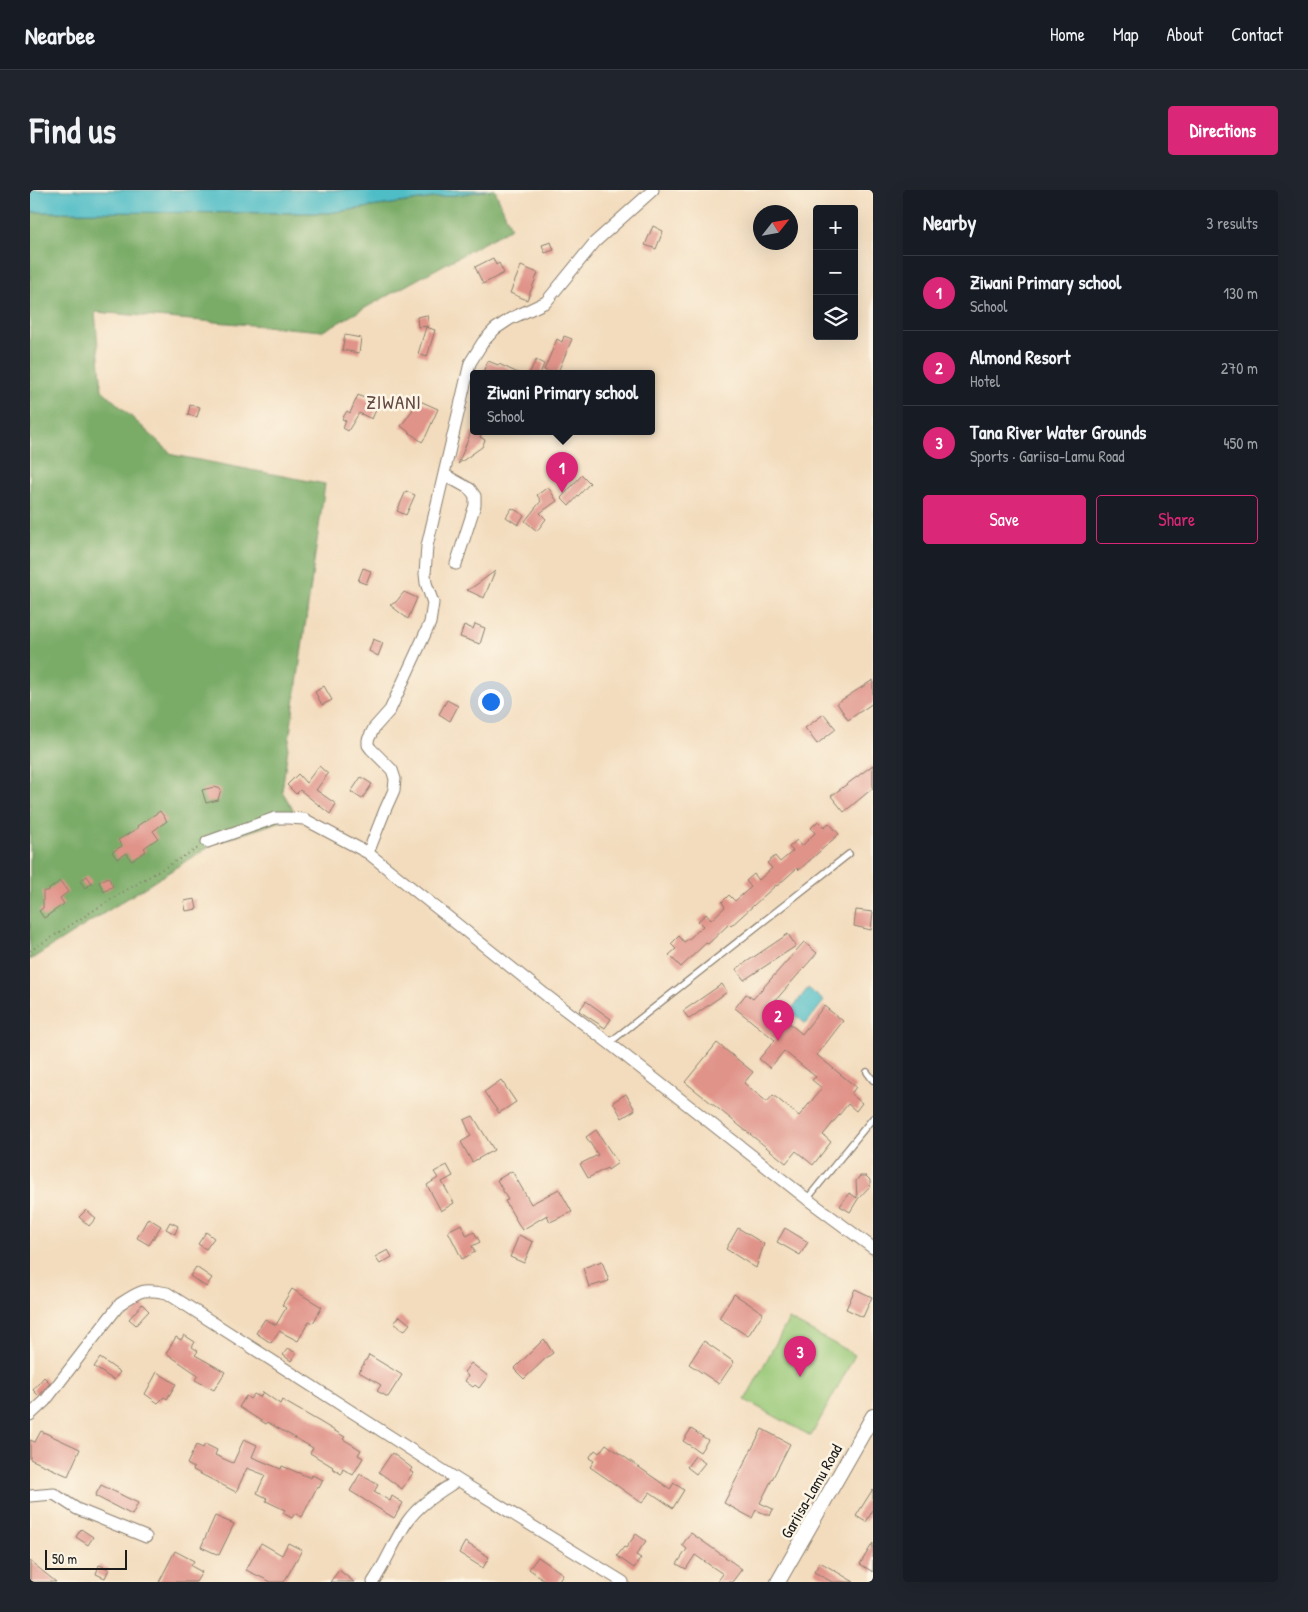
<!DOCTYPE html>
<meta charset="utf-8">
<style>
:root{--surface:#171b24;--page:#20242c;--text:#f1f3f6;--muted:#9ea1a6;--line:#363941;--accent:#db2777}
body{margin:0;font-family:"Patrick Hand",sans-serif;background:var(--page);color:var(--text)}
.controls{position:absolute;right:15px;top:15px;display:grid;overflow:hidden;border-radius:5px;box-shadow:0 5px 20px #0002}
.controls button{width:45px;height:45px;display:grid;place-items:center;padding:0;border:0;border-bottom:1px solid var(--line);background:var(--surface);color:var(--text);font:25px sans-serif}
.compass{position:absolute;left:723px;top:15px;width:45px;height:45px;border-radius:50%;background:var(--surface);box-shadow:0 5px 20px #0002;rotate:59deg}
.scale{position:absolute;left:15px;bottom:12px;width:82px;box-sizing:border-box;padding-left:5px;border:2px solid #1c1c1c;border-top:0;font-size:14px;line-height:18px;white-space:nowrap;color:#1c1c1c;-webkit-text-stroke:4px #fcf5e5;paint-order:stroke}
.you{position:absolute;left:460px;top:511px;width:18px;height:18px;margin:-12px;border:4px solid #fff;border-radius:50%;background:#1a73e8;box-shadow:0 0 0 8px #1a73e833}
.badge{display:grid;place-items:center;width:32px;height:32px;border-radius:50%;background:var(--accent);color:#fff;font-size:16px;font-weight:700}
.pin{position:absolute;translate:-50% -41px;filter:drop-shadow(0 1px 2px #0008)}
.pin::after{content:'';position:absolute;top:26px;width:18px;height:15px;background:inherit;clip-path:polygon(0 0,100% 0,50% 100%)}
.popup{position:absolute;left:440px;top:180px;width:185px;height:65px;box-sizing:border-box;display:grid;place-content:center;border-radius:5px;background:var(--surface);filter:drop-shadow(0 1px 4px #0005);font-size:16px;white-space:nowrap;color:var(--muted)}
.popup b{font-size:19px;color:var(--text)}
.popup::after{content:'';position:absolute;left:50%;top:100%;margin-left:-10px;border:10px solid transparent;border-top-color:var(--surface)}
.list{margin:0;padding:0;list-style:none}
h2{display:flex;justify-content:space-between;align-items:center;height:65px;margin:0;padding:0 20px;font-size:21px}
h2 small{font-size:16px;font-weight:400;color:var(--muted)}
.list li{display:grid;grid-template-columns:32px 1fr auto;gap:15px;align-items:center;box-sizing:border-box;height:75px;padding:0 20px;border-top:1px solid var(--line)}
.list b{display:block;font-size:19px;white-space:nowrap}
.list p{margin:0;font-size:16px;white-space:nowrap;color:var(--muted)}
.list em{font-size:16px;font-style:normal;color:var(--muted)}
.actions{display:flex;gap:10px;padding:15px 20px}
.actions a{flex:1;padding:11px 0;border:1px solid var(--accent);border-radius:5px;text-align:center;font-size:18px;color:var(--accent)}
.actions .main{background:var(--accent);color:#fff}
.icon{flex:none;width:28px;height:28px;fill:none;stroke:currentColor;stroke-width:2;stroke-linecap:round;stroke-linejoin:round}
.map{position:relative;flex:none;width:843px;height:1392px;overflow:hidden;border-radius:5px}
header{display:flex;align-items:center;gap:30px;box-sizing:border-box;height:70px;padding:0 25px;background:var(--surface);border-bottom:1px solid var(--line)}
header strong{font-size:24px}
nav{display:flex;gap:28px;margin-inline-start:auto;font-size:18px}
.intro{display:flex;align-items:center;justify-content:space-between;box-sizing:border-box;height:120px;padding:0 30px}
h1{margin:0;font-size:35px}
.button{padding:12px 22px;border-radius:5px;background:var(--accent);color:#fff;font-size:18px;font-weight:700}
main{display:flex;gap:30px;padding:0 30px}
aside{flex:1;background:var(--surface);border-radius:5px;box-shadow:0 5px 20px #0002}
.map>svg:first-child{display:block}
</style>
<header>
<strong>Nearbee</strong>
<nav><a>Home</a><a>Map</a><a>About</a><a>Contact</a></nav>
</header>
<div class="intro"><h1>Find us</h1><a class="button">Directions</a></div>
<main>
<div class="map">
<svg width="843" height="1392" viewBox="0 0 843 1392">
<rect width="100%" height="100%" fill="#fcf5e5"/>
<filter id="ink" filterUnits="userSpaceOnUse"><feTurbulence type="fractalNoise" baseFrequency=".02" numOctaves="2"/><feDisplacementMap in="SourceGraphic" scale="10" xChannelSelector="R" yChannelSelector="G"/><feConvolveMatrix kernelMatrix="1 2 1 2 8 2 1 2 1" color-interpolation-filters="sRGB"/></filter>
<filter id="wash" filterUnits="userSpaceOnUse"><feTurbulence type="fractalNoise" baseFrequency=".0096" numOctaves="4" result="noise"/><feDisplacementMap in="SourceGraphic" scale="20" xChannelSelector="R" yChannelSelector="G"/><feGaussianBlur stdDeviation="1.12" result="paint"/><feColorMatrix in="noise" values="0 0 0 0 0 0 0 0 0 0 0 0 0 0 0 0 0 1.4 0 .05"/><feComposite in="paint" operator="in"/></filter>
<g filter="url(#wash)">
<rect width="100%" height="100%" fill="#f3dcbd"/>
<!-- green -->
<path fill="#98c877" stroke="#5a724a" d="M759 1129 825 1165 781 1246 715 1210Z"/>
<!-- forest -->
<path fill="#7aac68" stroke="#4b6442" d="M460 0H465L481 38 293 141 65 122 72 200 143 265 295 294 252 601 267 626 185 653 0 770V22L298 23Z"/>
<!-- water -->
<path fill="#4fbdc6" stroke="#366c71" d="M0 0H460L298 23 0 22Z
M778 798 794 811 776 834 760 821Z"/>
<g id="blocks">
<!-- building -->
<path fill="#e09389" d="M623 36 633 41 626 59 615 55Z
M521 52 524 60 515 63 512 55Z
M463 68 466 75 469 73 474 83 453 94 445 77Z
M491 76 508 83 497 110 480 103Z
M397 125 399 136 388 137 387 127Z
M396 137 405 140 397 167 388 164Z
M315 145 331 148 329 163 312 160Z
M534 146 542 149 527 184H525L514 180 527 149 532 152Z
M506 170 514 174 510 184H499Z
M458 171 468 175 469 174 490 184H452Z
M328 205 348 215 342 229 329 223 318 241 313 238 316 231 312 229 317 221 320 223Z
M390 211 408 219 396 246 392 252 371 236 386 215 388 216Z
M160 215 170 217 167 227 158 225Z
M441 242H453L450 247 455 250 452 257 428 274Z
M552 285 560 293 539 316 531 308Z
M518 297 527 311 510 323 516 329 507 341 495 331 511 311 507 305Z
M376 301 385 305 376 325 367 321Z
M482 318 494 325 488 335 476 327Z
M333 378 341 381 336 394 328 391Z
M465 381 454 408 437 400 443 397Z
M374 402 387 408 378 429 360 415 366 412Z
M445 434 455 438 450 454 430 447 434 435 443 439Z
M343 449 353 453 348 466 339 461Z
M843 490V513L818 530 807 513Z
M294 496 302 510 292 515 285 502Z
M417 510 428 516 420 531 409 524Z
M794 524 806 539 787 554 775 538Z
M843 575V598L814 622 801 606Z
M289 576 298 584 286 600 306 614 300 624 270 600 266 604 257 595 268 584 276 593Z
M331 587 342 594 332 609 321 602Z
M184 597 191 599 188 610 176 613 172 600Z
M130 621 137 631 123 641 128 648 114 658 116 661 101 671 97 663 87 669 82 662 92 656 88 650 108 638 107 636Z
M788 631 794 637 799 633 809 644 769 680 767 678 747 696 746 695 701 736 699 734 678 754 676 753 651 777 639 765 646 759 641 754 649 746 654 752 660 748 673 736 668 731 676 724 681 730 695 717 692 712 699 705 705 711 721 697 716 691 724 684 729 690 742 678 737 673 745 666 750 672 763 661 759 657 767 650 772 656 785 643 781 638Z
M57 686 62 693 55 698 50 691Z
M78 687 83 696 74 702 69 692Z
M30 691 38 702 30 708 34 714 14 728 9 721 13 718V701H17Z
M165 709 167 719 156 721 154 711Z
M826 720 843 722 841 740 824 736Z
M758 744 766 756 714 790 706 779Z
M774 752 787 763 737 820 757 836 759 833 772 844 794 816 813 831 787 865 826 897 821 904 832 913 826 921 818 914 793 945 801 952 783 975 766 961 756 973 655 892 687 853 723 882 714 893 737 912 743 905 769 926 792 898 782 890 786 887 754 861 740 878 729 869 745 850 705 818 716 804 723 809Z
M692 794 697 802 659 829 653 821Z
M556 811 581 829 575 838 549 821Z
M471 890 486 912 469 923 454 902Z
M596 904 605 920 592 928 583 912Z
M443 926 464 960 442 972 431 952 441 946 434 930Z
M566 940 588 973 578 980 577 978 558 988 550 974 568 965 556 947Z
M417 975 423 986 412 992 424 1013 411 1021 397 995 408 988 404 982Z
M482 981 501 1014 529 999 542 1022 520 1032 517 1025 492 1040 475 1011 478 1010 467 990Z
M830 986H836L840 990V996L828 1009 820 1022 810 1016 819 1003 827 1008 826 991Z
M56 1020 66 1028 59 1036 49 1027Z
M118 1028 131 1036 119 1055 107 1048Z
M140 1032 148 1036 145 1044 136 1039Z
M431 1034 437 1046 444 1042 450 1052 442 1056 445 1062 432 1069 418 1041Z
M708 1038 734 1054 726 1078 696 1059Z
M755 1038 778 1052 770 1065 747 1052Z
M176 1042 184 1048 176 1059 168 1054Z
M489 1045 503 1052 494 1073 480 1067Z
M358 1060 362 1067 350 1074 345 1067Z
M572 1071 579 1091 559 1097 553 1078Z
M166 1077 182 1088 176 1097 160 1086Z
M262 1099 292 1117 283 1133 279 1131 268 1151 249 1141 241 1153 226 1143 235 1129 246 1135 256 1118 252 1115Z
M825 1099 842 1107 833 1127 816 1119Z
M704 1104 733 1123 718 1146 689 1128Z
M112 1114 119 1121 106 1135 99 1129Z
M370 1126 380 1134 374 1141 364 1133Z
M154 1145 165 1152 162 1157 168 1161 165 1165 195 1182 184 1200 165 1190 168 1185 136 1163 146 1147 151 1150Z
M514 1149 523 1163 516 1168 494 1189 484 1179Z
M674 1151 704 1172 689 1194 659 1174Z
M258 1158 266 1163 261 1171 253 1165Z
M339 1165 372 1185 358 1207 347 1201 351 1195 329 1182Z
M70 1168 90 1182 84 1190 64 1177Z
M441 1173 458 1186 449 1198 445 1195 443 1197 435 1191 438 1186 434 1182Z
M127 1182 146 1194 137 1209 134 1207 128 1213 115 1204Z
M14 1187 20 1193 9 1206 3 1200Z
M233 1202 250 1214 252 1210 290 1232 315 1247 313 1249 331 1260 328 1265 333 1268 323 1285 313 1279 311 1284 302 1278 303 1277 280 1263 283 1258 237 1232 236 1234 209 1217 216 1206 220 1209 224 1204 230 1207Z
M661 1239 678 1250 670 1262 653 1251Z
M732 1239 760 1254 730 1313 743 1319 740 1326 726 1320 722 1328 694 1313Z
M11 1241 50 1259 38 1286 0 1269V1250L5 1252Z
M214 1249 227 1255 222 1267 251 1279 252 1276 281 1288 282 1285 293 1290 289 1298 287 1297 272 1327 265 1323 262 1328 253 1323 255 1320 236 1311 237 1308 227 1303 235 1285 217 1278 206 1302 163 1280 164 1278 157 1274 166 1255 173 1258 175 1254 187 1260 185 1265 203 1273Z
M576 1254 640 1299 644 1293 654 1300 643 1318 620 1302 612 1313 560 1277 564 1271 559 1268 565 1260 569 1263Z
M362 1263 382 1278 380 1281 383 1283 372 1299 349 1282Z
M665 1266 675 1273 666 1284 657 1277Z
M330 1284 348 1295 344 1302 360 1311 362 1306 373 1313 364 1328 320 1301Z
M71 1295 108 1313 102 1325 65 1306Z
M843 1299V1320L836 1332 826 1326Z
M185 1326 204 1334 189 1365 171 1357Z
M51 1339 63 1347 58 1355 46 1347Z
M661 1343 712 1379 702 1392H687L693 1384 665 1365 656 1379 647 1374 657 1359 652 1355Z
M606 1344 616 1351 606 1365 611 1368 604 1378 587 1366 594 1357 596 1358Z
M435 1352 459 1367 453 1378 429 1363Z
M231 1353 252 1365 258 1353 272 1360 254 1392H241L216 1380Z
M843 1353V1382L830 1374Z
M145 1361 164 1371 161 1376 172 1382 166 1392H129Z
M508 1367 533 1384 528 1392H517L499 1379Z
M0 1371 26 1392H0Z
M790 1372 824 1392H802L784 1382Z
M69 1375 79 1379 75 1388 66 1384Z
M309 1380 324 1392H300Z"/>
</g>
</g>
<g filter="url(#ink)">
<use href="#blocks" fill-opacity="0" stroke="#887c6c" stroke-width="1"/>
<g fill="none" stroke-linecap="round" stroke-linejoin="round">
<defs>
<path id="service" d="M579 853 819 664
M837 882 843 890
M777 1009 843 928"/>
<path id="minor" d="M415 285 440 299 445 306V315L426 374
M177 652 245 628H258L274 629 338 663 517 806 579 853 777 1009 843 1058
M338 663 355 620 364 600 365 589 362 580 341 559 338 555V550L344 538 360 520 400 433 403 413 396 393 395 384 397 356 440 173 453 152 465 139 480 129 516 112 565 52 623 0
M0 1225 15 1211 90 1114C111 1100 113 1098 137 1103L428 1290 593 1392
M0 1306 24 1304 47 1319 116 1347
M343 1392C356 1373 364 1351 377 1332 390 1313 410 1302 428 1290"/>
<path id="tertiary" d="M748 1392 843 1226"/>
</defs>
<!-- service casing -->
<use href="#service" stroke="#887c6c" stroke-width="8"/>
<!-- minor casing -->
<use href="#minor" stroke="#887c6c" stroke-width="13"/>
<!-- tertiary casing -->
<use href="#tertiary" stroke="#887c6c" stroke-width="16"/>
<!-- path -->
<path stroke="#887c6c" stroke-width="2" stroke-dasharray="1 4" stroke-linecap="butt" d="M0 761 88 705 168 658"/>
<!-- service -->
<use href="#service" stroke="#fff" stroke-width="5.5"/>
<!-- minor -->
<use href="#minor" stroke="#fff" stroke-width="11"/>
<!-- tertiary -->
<use href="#tertiary" stroke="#fff" stroke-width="14"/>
</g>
</g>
<g text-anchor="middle" stroke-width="5" stroke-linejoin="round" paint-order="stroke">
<!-- street labels -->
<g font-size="16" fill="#1c1c1c" stroke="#fcf5e5">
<text transform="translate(781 1301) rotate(-60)" y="6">Gariisa-Lamu Road</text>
</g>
<!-- quarter labels -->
<g font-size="19" letter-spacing="1" fill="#614642" stroke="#fcf5e5">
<text x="364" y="219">ZIWANI</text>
</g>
</g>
</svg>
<div class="controls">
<button>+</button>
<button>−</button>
<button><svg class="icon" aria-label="layers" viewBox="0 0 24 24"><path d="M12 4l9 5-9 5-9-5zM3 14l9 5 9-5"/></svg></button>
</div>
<svg class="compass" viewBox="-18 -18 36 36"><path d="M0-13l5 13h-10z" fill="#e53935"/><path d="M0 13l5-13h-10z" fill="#9ea1a6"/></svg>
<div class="scale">50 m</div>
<div class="you"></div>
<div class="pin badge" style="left:532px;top:303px">1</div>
<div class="popup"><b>Ziwani Primary school</b>School</div>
<div class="pin badge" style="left:748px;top:851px">2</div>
<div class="pin badge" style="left:770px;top:1187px">3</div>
</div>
<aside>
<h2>Nearby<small>3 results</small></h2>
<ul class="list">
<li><span class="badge">1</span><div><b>Ziwani Primary school</b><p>School</p></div><em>130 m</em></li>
<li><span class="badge">2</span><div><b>Almond Resort</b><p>Hotel</p></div><em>270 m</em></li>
<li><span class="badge">3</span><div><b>Tana River Water Grounds</b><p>Sports · Gariisa-Lamu Road</p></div><em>450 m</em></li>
</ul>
<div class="actions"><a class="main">Save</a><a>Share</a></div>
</aside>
</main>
